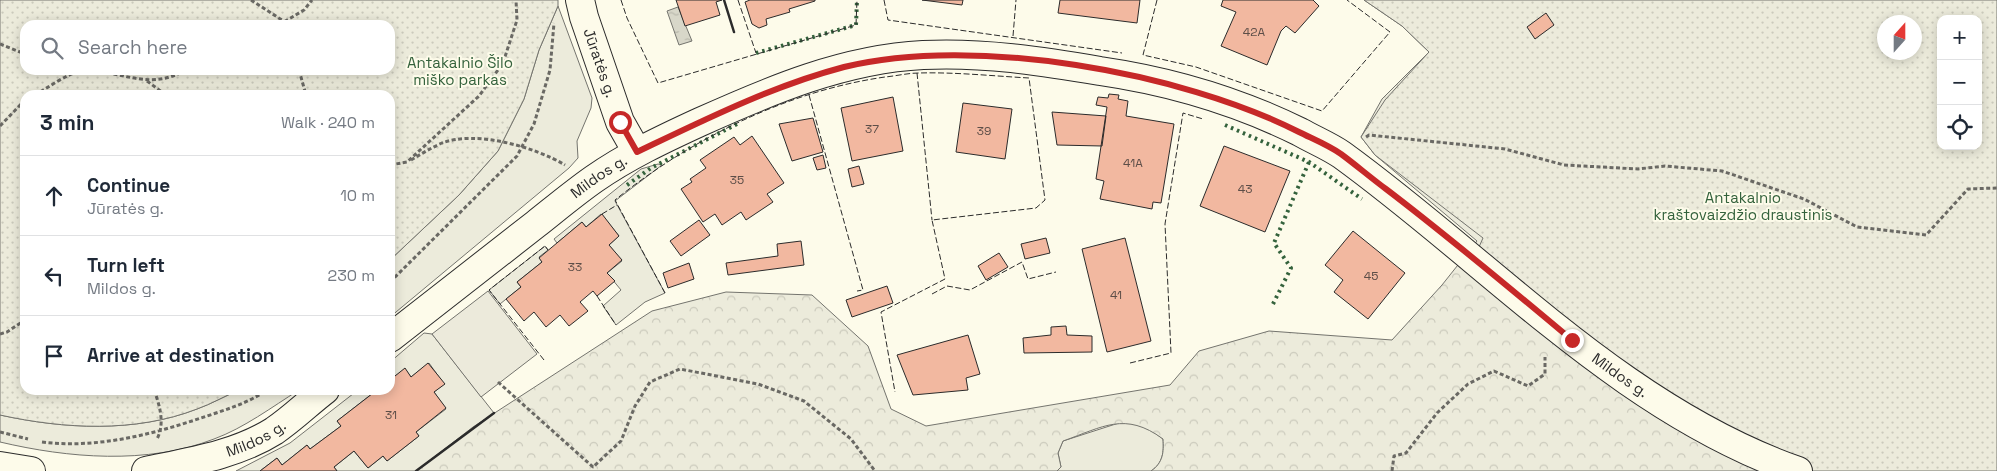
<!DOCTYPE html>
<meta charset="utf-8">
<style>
:root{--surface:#fff;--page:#f2f2f3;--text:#1f2937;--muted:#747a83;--line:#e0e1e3}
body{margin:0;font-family:"Space Grotesk",sans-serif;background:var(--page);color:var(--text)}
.controls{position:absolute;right:15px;top:15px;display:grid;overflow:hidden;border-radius:10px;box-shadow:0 2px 12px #0003}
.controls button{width:45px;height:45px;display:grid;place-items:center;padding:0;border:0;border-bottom:1px solid var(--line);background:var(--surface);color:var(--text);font:25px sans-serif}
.compass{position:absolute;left:1877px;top:15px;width:45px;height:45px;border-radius:50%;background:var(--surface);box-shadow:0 2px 12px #0003;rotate:21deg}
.stop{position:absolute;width:15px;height:15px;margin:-11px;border:4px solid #c62828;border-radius:50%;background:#fff}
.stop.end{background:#c62828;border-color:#fff;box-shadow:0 1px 5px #0008}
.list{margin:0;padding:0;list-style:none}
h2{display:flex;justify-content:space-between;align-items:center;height:65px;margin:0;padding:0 20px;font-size:21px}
h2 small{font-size:16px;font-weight:400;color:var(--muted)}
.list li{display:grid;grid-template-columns:32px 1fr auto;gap:15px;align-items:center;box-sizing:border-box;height:80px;padding:0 20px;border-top:1px solid var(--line)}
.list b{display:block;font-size:19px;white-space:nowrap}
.list p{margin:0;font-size:16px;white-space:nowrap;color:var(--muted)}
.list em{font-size:16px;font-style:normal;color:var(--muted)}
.icon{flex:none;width:28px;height:28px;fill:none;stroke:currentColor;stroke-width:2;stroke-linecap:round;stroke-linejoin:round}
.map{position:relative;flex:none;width:1997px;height:471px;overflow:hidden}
.search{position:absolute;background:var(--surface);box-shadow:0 2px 12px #0003;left:20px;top:20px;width:375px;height:55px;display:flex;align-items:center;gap:12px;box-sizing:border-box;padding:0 18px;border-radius:15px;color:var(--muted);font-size:19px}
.panel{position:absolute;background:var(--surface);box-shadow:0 2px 12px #0003;left:20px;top:90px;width:375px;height:305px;border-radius:15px}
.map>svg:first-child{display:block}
</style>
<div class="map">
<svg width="1997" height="471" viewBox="0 0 1997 471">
<defs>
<pattern id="forest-crowns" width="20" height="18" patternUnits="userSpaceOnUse" patternTransform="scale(1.25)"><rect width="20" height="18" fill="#ecebdb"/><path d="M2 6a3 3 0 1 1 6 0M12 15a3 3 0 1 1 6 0" fill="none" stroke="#cbcabc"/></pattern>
<pattern id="park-dots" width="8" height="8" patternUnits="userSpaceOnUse" patternTransform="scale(1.25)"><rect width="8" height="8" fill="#ecebdb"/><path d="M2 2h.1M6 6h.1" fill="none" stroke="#cbcabc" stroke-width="1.8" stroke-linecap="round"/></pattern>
<pattern id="water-ripples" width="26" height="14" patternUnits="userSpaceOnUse" patternTransform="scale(1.25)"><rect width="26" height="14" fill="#d8d7c9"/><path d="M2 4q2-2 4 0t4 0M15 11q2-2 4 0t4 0" fill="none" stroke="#bab9ad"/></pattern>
</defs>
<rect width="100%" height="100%" fill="#fdfbea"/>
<!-- grass -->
<path fill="#ecebdb" stroke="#74746e" d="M558 6 592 98 591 108 577 141 578 158 569 168 390 317V260L459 195 498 151 524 99 539 50Z
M658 164 662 165 615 201 665 293 645 302 616 325 603 306 621 290 607 273 622 261 609 245 619 236 601 214 586 227 582 222 557 243 554 239 641 169Z
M545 246 548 250 539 257 542 262 517 282 521 287 500 304 489 290Z
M424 333 432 334 494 413 416 471H337L334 467 354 451 368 468 383 456 387 461 419 436 416 432 446 409 434 392 444 384 429 363 411 377 405 369 390 380V362Z
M239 390H299C272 407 244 428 214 439 147 465 68 458 0 442V415C64 429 135 433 197 409 211 404 225 396 239 390Z
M358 390H377L337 421 341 426 310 449 307 445 282 465 277 458 260 471H236L290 443Z
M1125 421 1147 427 1163 439C1164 452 1163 463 1151 471H1057L1061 467 1058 453 1063 441Z"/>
<!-- forest -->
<path fill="url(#forest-crowns)" stroke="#74746e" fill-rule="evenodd" d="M1364 0H1997V471H1151C1163 463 1164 452 1163 439 1125 411 1103 427 1063 441L1058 453 1061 467 1057 471H416L473 427 652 311 726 292 812 295 868 346 891 409 926 426 1170 385 1199 351 1269 331 1392 340 1442 285 1477 241 1375 155 1361 137 1382 99 1429 52 1402 26ZM1941 19H1978V146H1941ZM1884 22H1914V52H1884Z"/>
<!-- park -->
<path fill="url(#park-dots)" stroke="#74746e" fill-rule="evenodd" d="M0 0H558V6L539 50 524 99 498 151 459 195 390 260V95H25V390H239C225 396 211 404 197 409 135 433 64 429 0 415ZM25 25H390V70H25Z
M1364 0H1997V471H1798L1637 386 1479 247 1483 238 1375 155 1361 137 1385 100 1429 52 1402 26ZM1941 19H1978V146H1941ZM1884 22H1914V52H1884Z"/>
<!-- parking -->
<path fill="#eceadb" stroke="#74746e" d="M488 291 537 354 481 397 432 334Z"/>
<!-- water -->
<path fill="url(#water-ripples)" stroke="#74746e" d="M678 7 692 41 679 45 667 11Z"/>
<!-- building -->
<path fill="#f2b8a0" stroke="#2b2b2b" d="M676 0H722L716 2 720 15 685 26Z
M750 0H815V1L789 9 790 12 766 19 767 25 759 28 752 24 745 2Z
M922 0H963L962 5Z
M1060 0H1140L1137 23 1058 13Z
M1223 0H1313L1319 6 1295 33 1286 26 1281 31 1267 65 1221 46 1236 12 1221 6Z
M1546 13 1554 25 1535 39 1527 27Z
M1109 94 1119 95 1118 99 1128 101 1126 116 1174 124 1161 203 1153 202 1152 209 1100 199 1104 181 1096 179 1107 107 1096 105 1098 97 1108 98Z
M893 97 903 151 852 161 841 108Z
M963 103 1012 109 1005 159 956 152Z
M1052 112 1106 116 1102 146 1057 145Z
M813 118 823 152 792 161 779 124Z
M752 136 784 183 767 194 773 202 746 220 741 212 722 225 715 214 703 222 681 189 692 182 690 179 706 168 700 160 734 137 740 145Z
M1224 146 1290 171 1265 232 1200 206Z
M823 155 826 168 817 170 813 158Z
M859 166 864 184 852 187 848 169Z
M602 214 619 236 609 245 622 260 607 273 615 281 597 296 593 291 580 302 588 311 569 326 560 315 546 327 534 312 524 321 506 299 521 287 517 282 542 262 539 258 582 222 586 227Z
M699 220 710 235 681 256 670 241Z
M1353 231 1405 273 1368 319 1334 292 1343 280 1325 265Z
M1046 238 1050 253 1025 259 1021 244Z
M1125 238 1151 341 1107 352 1082 249Z
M801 241 804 265 728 275 726 263 778 256 777 244Z
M999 253 1008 267 986 280 978 266Z
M689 263 694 279 668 288 663 273Z
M887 286 893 303 852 317 846 300Z
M1066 326 1067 335 1092 336V352L1024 353 1023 338 1051 335V327Z
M968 335 980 374 966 378 968 390 913 395 897 355Z
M428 363 445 384 434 392 446 408 416 432 419 436 387 461 383 456 368 468 354 451 334 467 337 471H260L277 458 282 465 307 445 310 449 341 426 337 421 377 390H390V380L405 368 411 377Z"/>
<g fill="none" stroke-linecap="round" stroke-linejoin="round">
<defs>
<g id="minor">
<path id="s1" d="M580 0 584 17 620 122 637 152"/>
<path id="s2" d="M390 338C439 300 487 262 536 224 555 209 574 193 594 179 627 156 663 139 700 122 771 90 844 59 923 55 982 52 1042 61 1100 71 1169 81 1237 101 1300 132 1314 140 1329 146 1342 155 1491 263 1621 409 1798 471"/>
<path d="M0 466 31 471"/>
<path id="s3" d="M146 471C189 462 236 455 274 431 292 419 308 403 325 390"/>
</g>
</defs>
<!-- minor casing -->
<use href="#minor" stroke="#2b2b2b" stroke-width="30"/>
<!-- path -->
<path stroke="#6a6964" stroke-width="3" stroke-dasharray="4 2.5" stroke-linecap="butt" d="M251 0 285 22 286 25
M279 25 304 10 312 0
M0 44 25 54
M299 70 306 95
M147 81 166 95
M35 95C46 89 68 73 79 72 119 67 145 93 186 70
M0 126 25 100
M1366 137 1369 135 1505 149 1564 165 1638 169 1665 166 1722 171 1804 199 1857 227 1926 235 1968 189 1997 188
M411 160C421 154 431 148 442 143 476 130 535 147 565 165
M390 165 407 162 479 96 503 63 517 20 516 0
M390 282 517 156 534 124 550 70 554 23
M0 334 7 332 25 320
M498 382 593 467 621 441 635 406 650 382 680 369 758 384 804 401 851 439 875 471
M154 390C160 406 165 424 157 439
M370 390 373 393
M0 432 28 439
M42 442C98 449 154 434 207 416 228 409 248 403 267 390
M1392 471 1394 456 1406 453 1437 413 1468 384 1494 371 1528 386 1545 374V357"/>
<!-- minor -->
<use href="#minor" stroke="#fdfbea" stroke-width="28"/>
<!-- hedge -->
<path stroke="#34623c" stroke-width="4" stroke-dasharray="2.5 4" stroke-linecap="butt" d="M756 53 856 25 857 0
M1225 125 1309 162 1362 199
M627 185 651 168 739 123
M1273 304 1291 268 1274 243 1309 162"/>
<!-- fence -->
<path stroke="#2b2b2b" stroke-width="1" stroke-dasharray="6 2.5" stroke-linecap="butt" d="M621 0 627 18 658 83 856 25 857 0
M738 0 756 53
M884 0 888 20 1122 53
M1157 0 1143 55 1196 67 1322 111 1390 32 1347 0
M1013 36 1016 0
M917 73 932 220
M809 95 863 290 857 291
M602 214 617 205
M665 293 615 200C691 139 787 91 885 77 896 76 908 73 919 73 955 72 993 76 1029 78L1045 200 1036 208 932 220 945 279 881 312 895 392
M932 294 947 286 970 290 1022 262 1028 279 1056 272
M597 296 616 325
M544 360 489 290 545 246 548 250
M1130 363 1171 353 1165 224 1183 113 1203 119"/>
<!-- wall -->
<path stroke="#2b2b2b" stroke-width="2.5" d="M724 0 734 32
M416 471 494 413"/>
</g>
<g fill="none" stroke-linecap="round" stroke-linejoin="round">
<!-- route -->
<path stroke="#c62828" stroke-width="6" d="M620 122 637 152C704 120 772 86 844 67 974 35 1181 72 1299 132 1313 139 1328 145 1341 154 1356 165 1371 178 1386 189 1449 237 1510 288 1572 340"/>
</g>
<g text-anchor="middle" stroke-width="4" stroke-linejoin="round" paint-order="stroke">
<!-- number labels -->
<g font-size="12" fill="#5d4e48">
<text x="1254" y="36">42A</text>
<text x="872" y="133">37</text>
<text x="984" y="135">39</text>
<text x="1133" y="167">41A</text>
<text x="737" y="184">35</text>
<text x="1245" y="193">43</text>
<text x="575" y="271">33</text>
<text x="1371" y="280">45</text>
<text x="1116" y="299">41</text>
<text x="391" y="419">31</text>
</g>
<!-- park labels -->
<g font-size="15" fill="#34623c" stroke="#fdfbea">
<text x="460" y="68">Antakalnio Šilo<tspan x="460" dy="17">miško parkas</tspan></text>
<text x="1743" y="203">Antakalnio<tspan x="1743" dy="17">kraštovaizdžio draustinis</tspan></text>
</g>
<!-- street labels -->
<g font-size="15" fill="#2b2b2b" stroke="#fdfbea">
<text dy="5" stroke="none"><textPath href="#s1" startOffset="66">Jūratės g.</textPath></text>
<text dy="5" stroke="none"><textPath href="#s2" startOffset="264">Mildos g.</textPath></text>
<text dy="5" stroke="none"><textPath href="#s2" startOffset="1404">Mildos g.</textPath></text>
<text dy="5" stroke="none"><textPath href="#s3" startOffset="115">Mildos g.</textPath></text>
</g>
</g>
</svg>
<div class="controls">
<button>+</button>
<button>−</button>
<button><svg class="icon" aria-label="locate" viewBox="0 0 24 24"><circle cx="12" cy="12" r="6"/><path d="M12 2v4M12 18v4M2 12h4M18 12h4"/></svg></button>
</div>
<svg class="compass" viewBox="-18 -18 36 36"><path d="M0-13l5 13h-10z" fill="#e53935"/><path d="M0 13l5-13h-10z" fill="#747a83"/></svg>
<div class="stop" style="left:620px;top:122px"></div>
<div class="stop end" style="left:1572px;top:340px"></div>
<div class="search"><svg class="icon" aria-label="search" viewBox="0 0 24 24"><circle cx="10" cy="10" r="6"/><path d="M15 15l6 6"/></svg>Search here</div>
<section class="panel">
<h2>3 min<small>Walk · 240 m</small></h2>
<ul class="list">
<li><svg class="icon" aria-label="ahead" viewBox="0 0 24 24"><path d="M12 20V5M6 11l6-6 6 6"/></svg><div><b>Continue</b><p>Jūratės g.</p></div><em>10 m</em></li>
<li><svg class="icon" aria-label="left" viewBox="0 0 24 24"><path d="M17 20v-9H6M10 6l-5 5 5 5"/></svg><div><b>Turn left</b><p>Mildos g.</p></div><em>230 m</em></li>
<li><svg class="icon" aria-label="arrive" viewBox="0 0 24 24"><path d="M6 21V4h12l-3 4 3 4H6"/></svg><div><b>Arrive at destination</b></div></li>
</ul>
</section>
</div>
